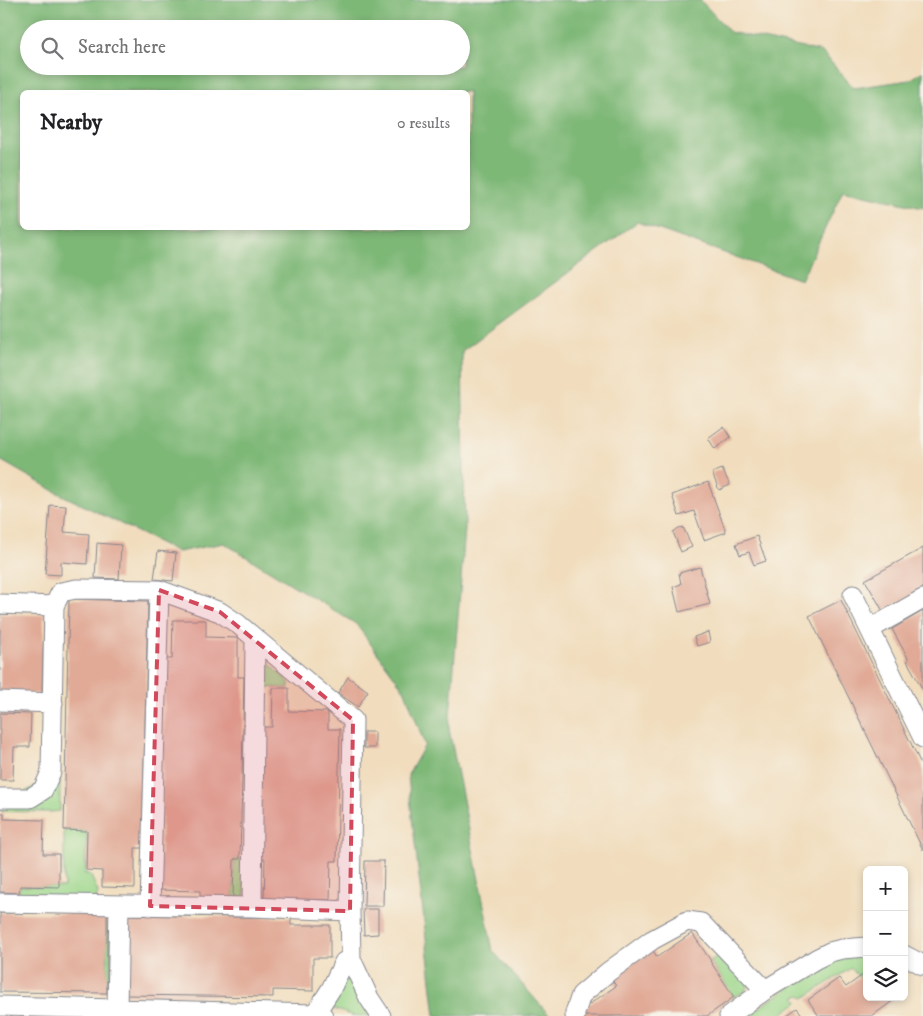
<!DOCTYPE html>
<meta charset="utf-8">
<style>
:root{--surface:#fff;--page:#f6f6f6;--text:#202124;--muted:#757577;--line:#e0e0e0}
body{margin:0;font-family:"IM FELL DW Pica",serif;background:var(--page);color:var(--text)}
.controls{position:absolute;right:15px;bottom:15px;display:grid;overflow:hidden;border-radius:8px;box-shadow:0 2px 8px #0003}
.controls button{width:45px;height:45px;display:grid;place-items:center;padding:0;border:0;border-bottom:1px solid var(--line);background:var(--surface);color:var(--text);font:25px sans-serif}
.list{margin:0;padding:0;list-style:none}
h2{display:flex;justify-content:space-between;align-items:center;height:65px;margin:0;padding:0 20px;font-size:21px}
h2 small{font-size:16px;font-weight:400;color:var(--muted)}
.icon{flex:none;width:28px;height:28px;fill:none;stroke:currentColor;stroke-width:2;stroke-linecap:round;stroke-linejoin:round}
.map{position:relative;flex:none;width:923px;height:1016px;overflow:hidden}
.search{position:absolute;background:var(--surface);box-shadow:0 2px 8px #0003;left:20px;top:20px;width:450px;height:55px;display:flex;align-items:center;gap:12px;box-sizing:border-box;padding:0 18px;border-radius:28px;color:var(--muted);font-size:19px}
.panel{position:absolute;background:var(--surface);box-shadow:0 2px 8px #0003;left:20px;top:90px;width:450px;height:140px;border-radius:8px}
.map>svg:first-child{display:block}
</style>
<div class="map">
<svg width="923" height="1016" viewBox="0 0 923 1016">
<rect width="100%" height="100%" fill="#f7f3e8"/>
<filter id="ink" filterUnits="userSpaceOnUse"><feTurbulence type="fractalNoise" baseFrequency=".02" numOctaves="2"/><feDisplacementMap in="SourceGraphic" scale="10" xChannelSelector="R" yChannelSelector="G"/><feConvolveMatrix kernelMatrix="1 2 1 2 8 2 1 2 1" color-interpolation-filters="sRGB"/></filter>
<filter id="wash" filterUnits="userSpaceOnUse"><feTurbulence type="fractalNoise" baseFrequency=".0096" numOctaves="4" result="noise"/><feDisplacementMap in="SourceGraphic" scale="20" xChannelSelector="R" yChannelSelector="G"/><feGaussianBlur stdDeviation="1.12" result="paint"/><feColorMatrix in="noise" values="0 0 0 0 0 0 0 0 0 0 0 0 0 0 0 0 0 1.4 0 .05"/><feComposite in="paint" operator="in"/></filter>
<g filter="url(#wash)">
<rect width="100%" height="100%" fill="#f1ddbd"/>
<!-- green -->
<path fill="#9dd78b" stroke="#5c8374" d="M261 659 265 660 289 682V688L258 687Z
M55 775H60V811L50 812 1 811 0 806Z
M64 830 87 831 85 874H90L98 892 96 900 22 898 19 893 20 886 64 887Z
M234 859H245V894L243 900 233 898Z
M112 913 110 991H107V914Z
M867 953V972L859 977 851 968 804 998 801 995 795 997 798 1002 779 1016H747L828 961Z
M722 955 749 984 744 992 734 997 710 961 716 957Z
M348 972 351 974 369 1016H354L328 1007Z"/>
<!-- forest -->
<path fill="#7eb877" stroke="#4c746a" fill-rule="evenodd" d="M0 0H700L730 32 822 52 854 88 910 80 923 71V208L843 190 801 280 637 222 462 351 465 529 449 729 493 951 550 1016H435L412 817 408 775 425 745 405 691 356 624 224 543 178 552 58 493 0 460ZM29 29H461V66H29ZM22 92H468V228H22Z"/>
<g id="blocks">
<!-- building -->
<path fill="#e1aa97" d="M723 427 731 437 715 449 708 438Z
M722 469 730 485 719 490 712 473Z
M708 482 726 532 704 540 694 511 679 516 672 495Z
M50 505 66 506 64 532 89 534 87 564 61 562V575L45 574Z
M683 527 692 547 681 552 673 532Z
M757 536 766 561 754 565 749 552 740 555 736 544Z
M97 543 121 545 119 579 95 578Z
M923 548V589L883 611 865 580Z
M158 551 176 553 173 581 154 579Z
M700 567 710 604 679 612 673 587 681 584 679 573Z
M69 599 148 601 142 848H135V888L102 887V871L86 870 87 831 64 830Z
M841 600 923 768V850L809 616Z
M923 611V690L907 661 909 660 892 629Z
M0 614 44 615 42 694 0 693Z
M173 620H206V637L238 638V677H244L242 776 240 859H234L233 898H200V891L160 890 166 659H172Z
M708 632 710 642 697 646 694 637Z
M348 677 368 691 358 707 338 693Z
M273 688H289V711L328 712V729H340L337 861H331L330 900 264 899 265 859H259L262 727H272Z
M0 713 31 714 30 747H14L13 780H0Z
M364 732H375V748H364Z
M0 813H4V819L44 820 43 854H59V887L20 886 19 893 0 892Z
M365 861H384L383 906H364Z
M363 909H378V934L364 935Z
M0 913 107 914V993L0 992Z
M126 915 291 918V925H330V958H313V991L273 990V997L125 995Z
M692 933 711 961H710L734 997 707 1016H585L581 1010 616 986 611 978 652 949 657 957Z
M867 972V997H898L872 1016H819L808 1000 839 978 846 987Z
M797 1008 803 1016H786Z"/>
</g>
</g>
<g filter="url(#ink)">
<use href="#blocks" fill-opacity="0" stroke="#86868e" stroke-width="1"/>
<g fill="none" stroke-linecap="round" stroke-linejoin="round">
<defs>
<path id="minor" d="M853 595 923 738
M0 604 54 606
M870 629 923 599
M0 701 53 703
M0 798H30L43 790 51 772 54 606 61 592 76 589 159 590 220 612 238 624 353 720 350 911 351 959 369 998 381 1016
M0 903 252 907 350 911
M150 906 159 590
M252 907 255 639
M904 955 923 965
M0 1006 315 1014 323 1016
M117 1009 119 905
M315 1014 331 989 344 962 351 959
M575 1016V1013L581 995 608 972 652 940 687 921 701 923 765 990
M729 1016 765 990 816 959 830 952 842 949 867 947"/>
</defs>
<!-- minor casing -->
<use href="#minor" stroke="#86868e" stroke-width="21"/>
<!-- minor -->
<use href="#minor" stroke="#fff" stroke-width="19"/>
</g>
</g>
<!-- marked area -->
<path fill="#d1495b" fill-opacity="0.2" stroke="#d1495b" stroke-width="4" stroke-dasharray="10 6" stroke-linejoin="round" d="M159 590 220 612 353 720 350 911 150 906Z"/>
</svg>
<div class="controls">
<button>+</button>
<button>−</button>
<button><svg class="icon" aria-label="layers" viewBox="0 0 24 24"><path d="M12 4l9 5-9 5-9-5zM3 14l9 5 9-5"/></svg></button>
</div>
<div class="search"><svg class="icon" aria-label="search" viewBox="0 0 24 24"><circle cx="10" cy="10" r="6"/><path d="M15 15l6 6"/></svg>Search here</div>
<section class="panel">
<h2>Nearby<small>0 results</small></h2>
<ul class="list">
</ul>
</section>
</div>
